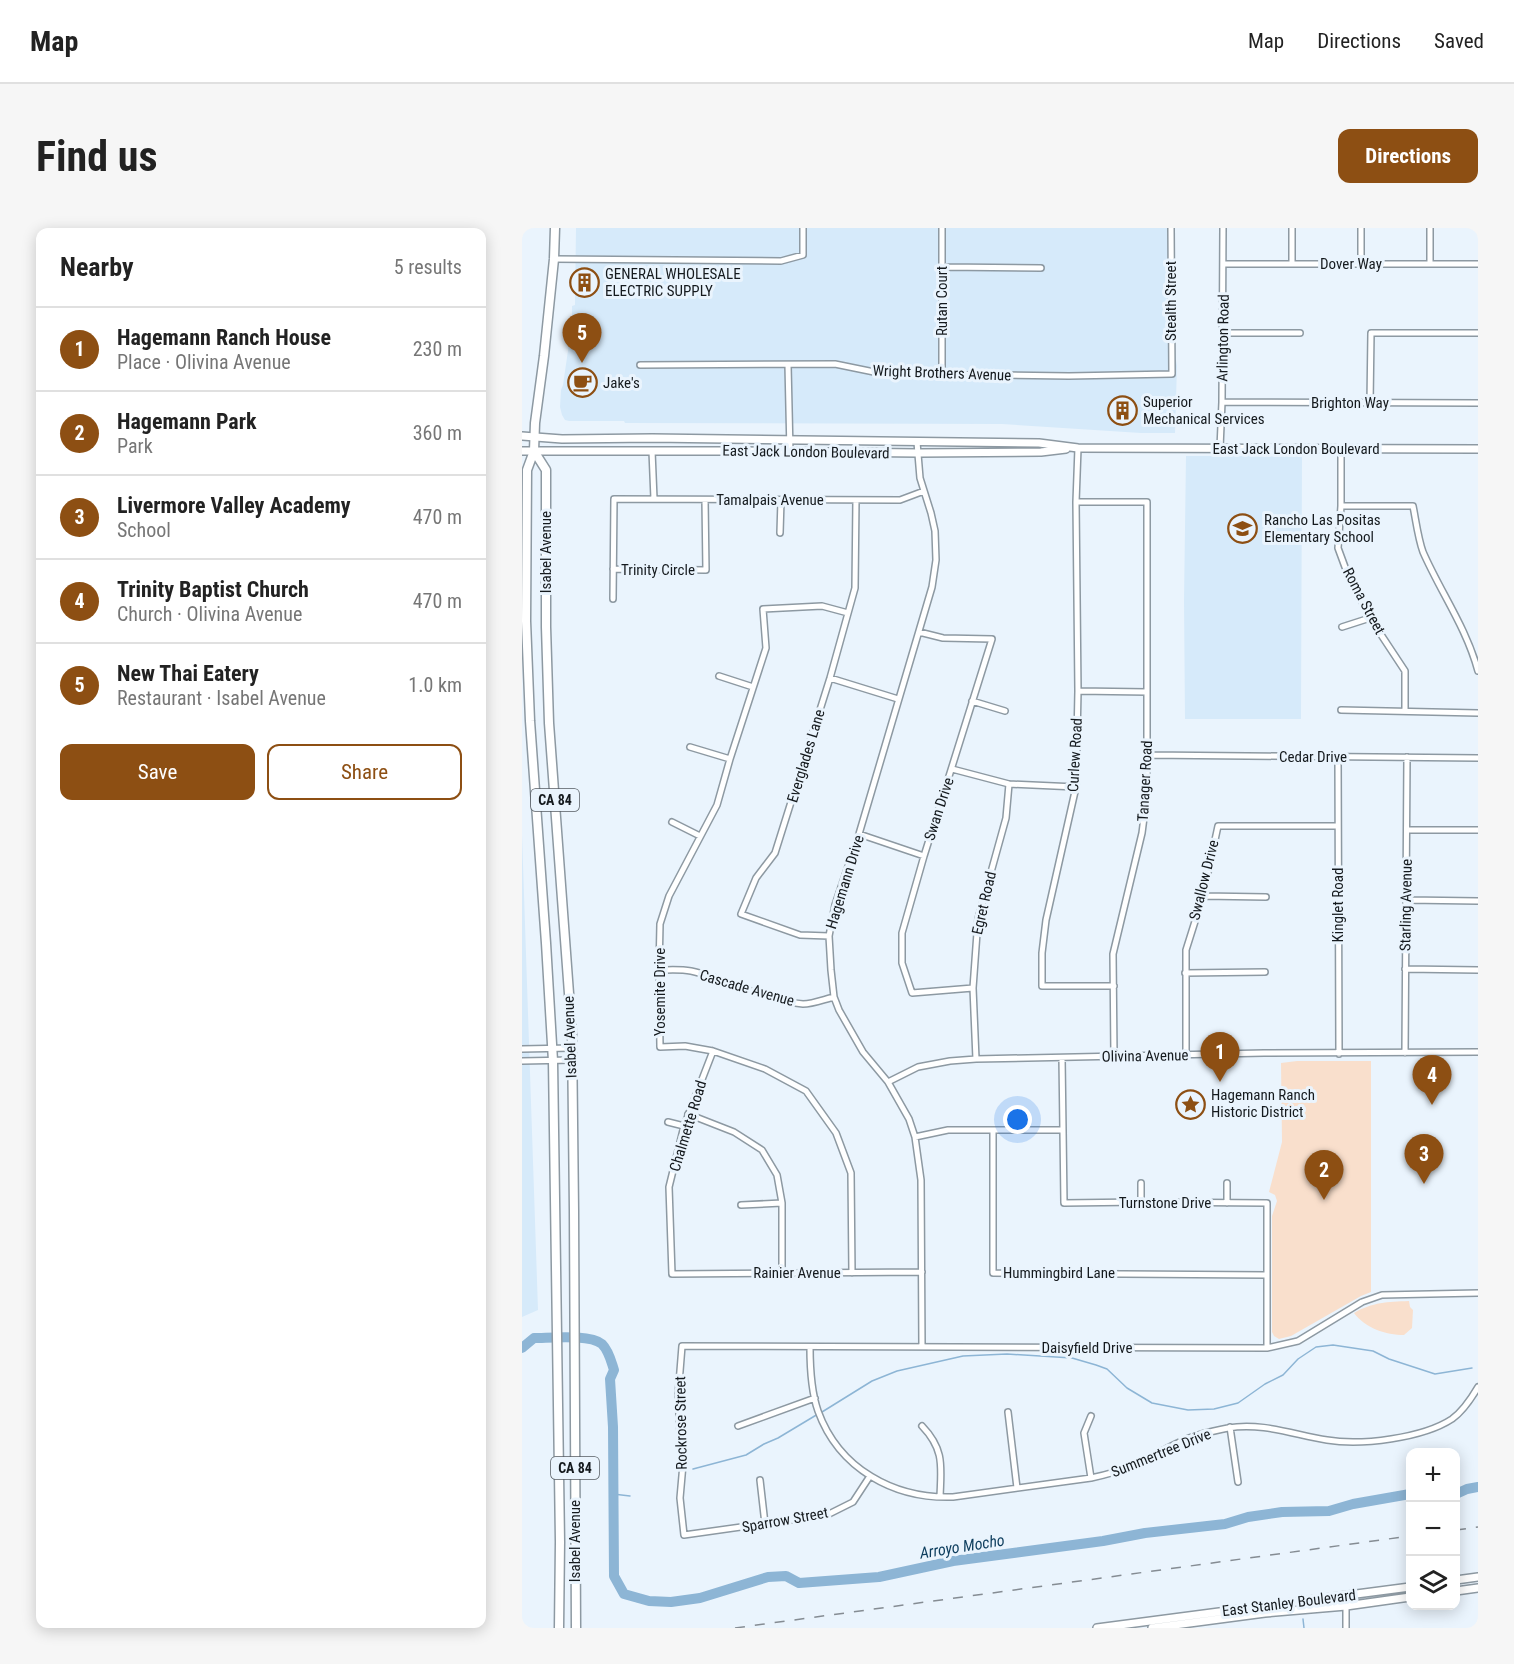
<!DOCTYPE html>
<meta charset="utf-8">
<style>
:root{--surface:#fff;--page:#f6f6f6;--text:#222;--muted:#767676;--line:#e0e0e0;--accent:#8d4f13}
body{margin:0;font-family:"Roboto Condensed",sans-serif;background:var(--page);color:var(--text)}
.controls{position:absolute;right:18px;bottom:18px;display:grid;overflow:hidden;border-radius:12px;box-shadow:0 3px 15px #0003}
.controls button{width:54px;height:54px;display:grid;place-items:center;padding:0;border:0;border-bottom:2px solid var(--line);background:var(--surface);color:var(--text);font:30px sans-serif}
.you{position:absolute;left:496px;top:892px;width:21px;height:21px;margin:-15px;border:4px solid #fff;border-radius:50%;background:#1a73e8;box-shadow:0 0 0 9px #1a73e833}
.badge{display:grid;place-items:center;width:39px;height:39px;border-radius:50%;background:var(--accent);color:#fff;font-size:20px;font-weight:700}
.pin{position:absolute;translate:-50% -50px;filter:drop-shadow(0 2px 3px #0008)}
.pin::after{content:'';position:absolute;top:32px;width:21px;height:18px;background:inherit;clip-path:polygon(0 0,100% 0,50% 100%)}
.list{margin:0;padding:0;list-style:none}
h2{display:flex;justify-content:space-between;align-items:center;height:78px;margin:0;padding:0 24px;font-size:26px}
h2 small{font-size:20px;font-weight:400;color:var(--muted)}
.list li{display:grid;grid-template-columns:39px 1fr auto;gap:18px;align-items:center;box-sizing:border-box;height:84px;padding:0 24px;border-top:2px solid var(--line)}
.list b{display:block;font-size:22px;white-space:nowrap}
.list p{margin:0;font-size:20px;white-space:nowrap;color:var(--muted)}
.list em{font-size:20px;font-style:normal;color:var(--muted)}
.actions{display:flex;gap:12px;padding:18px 24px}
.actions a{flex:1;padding:14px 0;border:2px solid var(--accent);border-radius:12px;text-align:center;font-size:21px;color:var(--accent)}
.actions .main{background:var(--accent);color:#fff}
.icon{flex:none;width:33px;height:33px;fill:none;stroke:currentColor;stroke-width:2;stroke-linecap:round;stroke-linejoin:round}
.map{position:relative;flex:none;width:956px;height:1400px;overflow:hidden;border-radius:12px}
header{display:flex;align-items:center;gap:36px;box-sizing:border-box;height:84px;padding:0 30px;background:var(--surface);border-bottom:2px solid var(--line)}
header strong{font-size:28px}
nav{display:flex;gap:33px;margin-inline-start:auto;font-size:21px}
.intro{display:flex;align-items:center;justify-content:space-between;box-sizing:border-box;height:144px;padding:0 36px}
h1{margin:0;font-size:42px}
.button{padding:15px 27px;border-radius:12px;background:var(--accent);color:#fff;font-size:21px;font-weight:700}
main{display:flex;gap:36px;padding:0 36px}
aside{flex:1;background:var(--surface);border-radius:12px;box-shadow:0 3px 15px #0003}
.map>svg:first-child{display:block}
</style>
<header>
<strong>Map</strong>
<nav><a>Map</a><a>Directions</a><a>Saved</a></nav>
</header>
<div class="intro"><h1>Find us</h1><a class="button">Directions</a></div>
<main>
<aside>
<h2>Nearby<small>5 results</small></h2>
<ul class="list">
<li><span class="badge">1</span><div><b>Hagemann Ranch House</b><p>Place · Olivina Avenue</p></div><em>230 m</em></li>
<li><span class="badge">2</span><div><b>Hagemann Park</b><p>Park</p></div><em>360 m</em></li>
<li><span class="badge">3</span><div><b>Livermore Valley Academy</b><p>School</p></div><em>470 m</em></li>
<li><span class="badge">4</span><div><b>Trinity Baptist Church</b><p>Church · Olivina Avenue</p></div><em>470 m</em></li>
<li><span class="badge">5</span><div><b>New Thai Eatery</b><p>Restaurant · Isabel Avenue</p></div><em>1.0 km</em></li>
</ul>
<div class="actions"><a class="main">Save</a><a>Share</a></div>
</aside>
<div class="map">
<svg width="956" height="1400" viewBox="0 0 956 1400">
<rect width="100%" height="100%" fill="#eaf4fd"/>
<!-- built -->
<path fill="#d6eafa" d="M54 0H653V127L655 138 653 205H619L480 196 103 195 102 193H47L43 192 40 187 38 179 39 162 41 157 50 95V78L53 77Z
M664 228H780L779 491H663L662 373Z
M0 607 16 1082 0 1089Z"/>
<!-- green -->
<path fill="#f9dfcc" d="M775 833H849V1064L839 1068 769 1108 757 1111 752 1108 750 1104V988L755 973 753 967 747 964 760 914 759 835Z
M887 1073 888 1079 891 1082 890 1100 882 1107C864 1107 843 1100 832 1085 851 1074 865 1074 887 1073Z"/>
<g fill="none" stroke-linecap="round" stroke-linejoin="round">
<!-- stream -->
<path stroke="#8db5d5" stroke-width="1.5" d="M300 1184 350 1153 375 1143 441 1128 485 1126 550 1130 574 1137 585 1141 605 1160 630 1175 666 1182 692 1181 716 1175 743 1156 761 1147 776 1131 794 1119 811 1117 851 1123 867 1131 913 1146 950 1140
M171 1241 224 1227 242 1216 256 1210 296 1186
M91 1266 108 1268
M781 1391 782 1400"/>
<!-- river -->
<path stroke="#8db5d5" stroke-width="10" d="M0 1120 12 1110C28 1110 68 1106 80 1116 87 1123 89 1133 92 1142L88 1151 91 1199 92 1348 102 1366 127 1373 149 1374 178 1370 246 1349 264 1348 277 1355 357 1349 431 1333 581 1313 623 1305 703 1296 726 1289 760 1284 807 1283 831 1276 888 1266
M934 1266 945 1261 956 1259"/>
<defs>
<path id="minor" d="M839 0V35
M32 31 259 33 281 27V0
M770 35V0
M702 36H956
M908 36V0
M420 39 519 40
M700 105H778
M118 137 313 136 357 145 547 148 650 146 649 0
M266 137 268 224
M420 146V0
M700 174 956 175
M848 175 849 105H956
M395 214 398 250 409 285 413 303 414 332 410 359 337 606 313 677 307 708 309 742 312 769 317 782 341 824 366 854 387 891 393 909 399 952 400 1119
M556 220 554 274 556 463 554 559 524 692 520 725V758H592
M698 220 700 174 701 0
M819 221V278L816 320 823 339 848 390 883 443V483
M130 223 132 271
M554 274H625V566L620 605 591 726 592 828
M819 278H891C894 293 896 310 901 324 919 365 944 399 956 443
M258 305 259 272
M91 341 184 342 183 272
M91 371 92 271 378 272 402 263
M326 385 300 378 241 381 244 420 208 531 195 577 147 668 138 696 137 742 138 819 163 818 191 823 243 841 284 863 314 905 329 945 330 1045
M820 399 848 390
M397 404 421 410 470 411 402 628 380 705V735L390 765 451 760
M197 448 231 459
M308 450 376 471
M556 463 625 464
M450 473 483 483
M819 482 956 485
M168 519 208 531
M625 527 956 530
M816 529 817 826
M430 541 487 556 554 559
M150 594 178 608
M885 602H956
M337 606 402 628
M681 668 744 669
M885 672 956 673
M307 708 278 707 219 686 234 650 253 625 308 450 333 360 334 272
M883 741 956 742
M137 742C147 742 158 741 169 743 207 751 242 773 281 776 291 776 303 771 312 769
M663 745 743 744
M0 821 49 820
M191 823 162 898 147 959 150 1046 400 1044
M883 825 885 529
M664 826V722L681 668 696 598H816
M540 830 542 975 619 974 745 975V1120
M454 831 451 760 456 691 484 590 487 556
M0 833 50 832
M366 854 396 839 428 833 454 831 742 825 956 824
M166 886 212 904 240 922 255 947 260 975V1045
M146 894 162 898
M471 903V1045L744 1047
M393 909 426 902H541
M619 955V974
M705 955V975
M219 977 260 975
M288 1119C288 1141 289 1163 296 1183 317 1241 372 1271 431 1269L569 1250C583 1247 596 1244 608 1238 627 1231 644 1220 662 1212 676 1206 691 1203 706 1200 740 1194 773 1207 805 1212 839 1218 901 1210 930 1191 941 1183 949 1171 956 1159
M486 1184 495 1260
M569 1188 562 1205 569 1250
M216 1198 293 1170
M400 1198C423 1222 419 1239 418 1269
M708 1199 716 1254
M348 1248 331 1274 305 1287 162 1307 158 1270 162 1225 158 1203 156 1168 160 1118 745 1120 776 1113 840 1074 860 1067 956 1065
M238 1252 243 1296
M824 1400V1368"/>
<path id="major" d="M0 208 40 211 130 210 517 215 556 220 956 221
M0 223H220L397 225 519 224 544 221
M934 1352 956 1349
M934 1363 956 1360
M575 1400 888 1359
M630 1400 743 1385 824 1378 888 1369"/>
<path id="highway" d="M33 0 32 31 22 128 13 195 12 223 5 242 4 393 8 493 24 715 31 833 38 1314 37 1400
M12 223 24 242V399L27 495 50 806 52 983 54 1400"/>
</defs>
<!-- minor casing -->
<use href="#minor" stroke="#8d99a2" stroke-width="8"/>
<!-- major casing -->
<use href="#major" stroke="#8d99a2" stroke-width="10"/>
<!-- highway casing -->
<use href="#highway" stroke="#8d99a2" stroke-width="11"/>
<!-- minor -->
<use href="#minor" stroke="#fff" stroke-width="5"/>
<!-- major -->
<use href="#major" stroke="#fff" stroke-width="7"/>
<!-- highway -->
<use href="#highway" stroke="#fff" stroke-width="8"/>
<!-- rail -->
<path stroke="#858c93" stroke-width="1.5" stroke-dasharray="10 10" stroke-linecap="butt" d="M934 1302 956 1299
M213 1400 888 1308"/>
</g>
<!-- icons -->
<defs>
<symbol id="building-ring" viewBox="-11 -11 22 22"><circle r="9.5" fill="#eaf4fd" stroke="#8d4f13" stroke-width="1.5"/><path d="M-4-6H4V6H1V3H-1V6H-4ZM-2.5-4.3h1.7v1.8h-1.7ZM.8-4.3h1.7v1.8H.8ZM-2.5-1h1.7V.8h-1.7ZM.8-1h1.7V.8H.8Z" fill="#8d4f13"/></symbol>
<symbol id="cafe-ring" viewBox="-11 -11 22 22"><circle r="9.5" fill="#eaf4fd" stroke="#8d4f13" stroke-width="1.5"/><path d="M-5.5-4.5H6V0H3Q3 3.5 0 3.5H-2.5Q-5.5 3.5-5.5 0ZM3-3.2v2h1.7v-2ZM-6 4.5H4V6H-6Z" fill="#8d4f13"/></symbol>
<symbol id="school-ring" viewBox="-11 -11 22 22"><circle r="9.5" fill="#eaf4fd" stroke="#8d4f13" stroke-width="1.5"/><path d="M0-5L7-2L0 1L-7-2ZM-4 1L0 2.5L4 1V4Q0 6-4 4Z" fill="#8d4f13"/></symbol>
<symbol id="sight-ring" viewBox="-11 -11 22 22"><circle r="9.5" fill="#eaf4fd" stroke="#8d4f13" stroke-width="1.5"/><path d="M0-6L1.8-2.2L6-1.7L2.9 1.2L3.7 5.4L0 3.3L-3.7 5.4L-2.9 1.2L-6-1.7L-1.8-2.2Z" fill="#8d4f13"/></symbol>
</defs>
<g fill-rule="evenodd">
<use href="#building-ring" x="46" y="38" width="33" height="33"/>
<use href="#cafe-ring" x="44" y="138" width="33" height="33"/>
<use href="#building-ring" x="584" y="166" width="33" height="33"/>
<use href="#school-ring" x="704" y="284" width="33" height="33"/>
<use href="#sight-ring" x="652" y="860" width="33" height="33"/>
</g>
<g text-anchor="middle" stroke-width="6" stroke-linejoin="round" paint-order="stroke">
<!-- shield labels -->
<g fill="#eaf4fd" stroke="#555b61" stroke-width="1.5">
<rect x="9" y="561" width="48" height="22" rx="4.5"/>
<rect x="29" y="1229" width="48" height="22" rx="4.5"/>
</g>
<g font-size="14" font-weight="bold" fill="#151a1e">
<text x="33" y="577">CA 84</text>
<text x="53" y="1245">CA 84</text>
</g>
<!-- street labels -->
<g font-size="15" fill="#151a1e" stroke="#eaf4fd">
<text x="829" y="41">Dover Way</text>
<text transform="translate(420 73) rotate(-90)" y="5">Rutan Court</text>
<text transform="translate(649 73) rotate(-90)" y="5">Stealth Street</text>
<text transform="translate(701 110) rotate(-89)" y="5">Arlington Road</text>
<text transform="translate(420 145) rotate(2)" y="5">Wright Brothers Avenue</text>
<text x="828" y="180">Brighton Way</text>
<text x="774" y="226">East Jack London Boulevard</text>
<text transform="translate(284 224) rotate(1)" y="5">East Jack London Boulevard</text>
<text x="248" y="277">Tamalpais Avenue</text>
<text transform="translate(24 324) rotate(-90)" y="5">Isabel Avenue</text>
<text x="136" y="347">Trinity Circle</text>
<text transform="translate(842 373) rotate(62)" y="5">Roma Street</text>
<text transform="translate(553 527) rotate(-87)" y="5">Curlew Road</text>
<text transform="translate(284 528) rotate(-73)" y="5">Everglades Lane</text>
<text x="791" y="534">Cedar Drive</text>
<text transform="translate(623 553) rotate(-87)" y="5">Tanager Road</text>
<text transform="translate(417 581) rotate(-72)" y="5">Swan Drive</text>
<text transform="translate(682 652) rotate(-76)" y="5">Swallow Drive</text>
<text transform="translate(323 654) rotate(-73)" y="5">Hagemann Drive</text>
<text transform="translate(462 675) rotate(-77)" y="5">Egret Road</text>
<text transform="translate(816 677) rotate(-90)" y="5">Kinglet Road</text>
<text transform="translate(884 677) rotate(-89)" y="5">Starling Avenue</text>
<text transform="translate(225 760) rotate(16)" y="5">Cascade Avenue</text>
<text transform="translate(138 764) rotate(-90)" y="5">Yosemite Drive</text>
<text transform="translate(48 809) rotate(-92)" y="5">Isabel Avenue</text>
<text transform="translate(623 828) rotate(-1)" y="5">Olivina Avenue</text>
<text transform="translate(166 898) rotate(-73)" y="5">Chalmette Road</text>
<text x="643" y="980">Turnstone Drive</text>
<text x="275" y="1050">Rainier Avenue</text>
<text x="537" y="1050">Hummingbird Lane</text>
<text x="565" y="1125">Daisyfield Drive</text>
<text transform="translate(159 1195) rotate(-91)" y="5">Rockrose Street</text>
<text transform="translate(639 1225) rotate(-22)" y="5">Summertree Drive</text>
<text transform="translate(263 1292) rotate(-10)" y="5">Sparrow Street</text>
<text transform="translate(53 1313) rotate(-90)" y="5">Isabel Avenue</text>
<text transform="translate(767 1375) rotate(-7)" y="5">East Stanley Boulevard</text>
</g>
<!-- poi labels -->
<g font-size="15" fill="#151a1e" stroke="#eaf4fd" text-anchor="start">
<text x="83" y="51">GENERAL WHOLESALE<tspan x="83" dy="17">ELECTRIC SUPPLY</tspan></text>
<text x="81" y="160">Jake's</text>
<text x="621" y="179">Superior<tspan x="621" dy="17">Mechanical Services</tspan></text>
<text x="742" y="297">Rancho Las Positas<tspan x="742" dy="17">Elementary School</tspan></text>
<text x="689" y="872">Hagemann Ranch<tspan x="689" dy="17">Historic District</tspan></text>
</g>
<!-- water labels -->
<g font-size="16" font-style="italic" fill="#0d3d5d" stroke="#eaf4fd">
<text transform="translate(440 1318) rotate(-9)" y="6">Arroyo Mocho</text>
</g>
</g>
</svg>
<div class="controls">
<button>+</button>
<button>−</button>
<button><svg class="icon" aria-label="layers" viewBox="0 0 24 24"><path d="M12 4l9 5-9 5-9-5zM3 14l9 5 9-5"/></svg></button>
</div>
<div class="you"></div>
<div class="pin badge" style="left:698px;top:854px">1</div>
<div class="pin badge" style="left:802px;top:972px">2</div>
<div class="pin badge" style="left:902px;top:956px">3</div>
<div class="pin badge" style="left:910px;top:877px">4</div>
<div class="pin badge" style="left:60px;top:135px">5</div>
</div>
</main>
